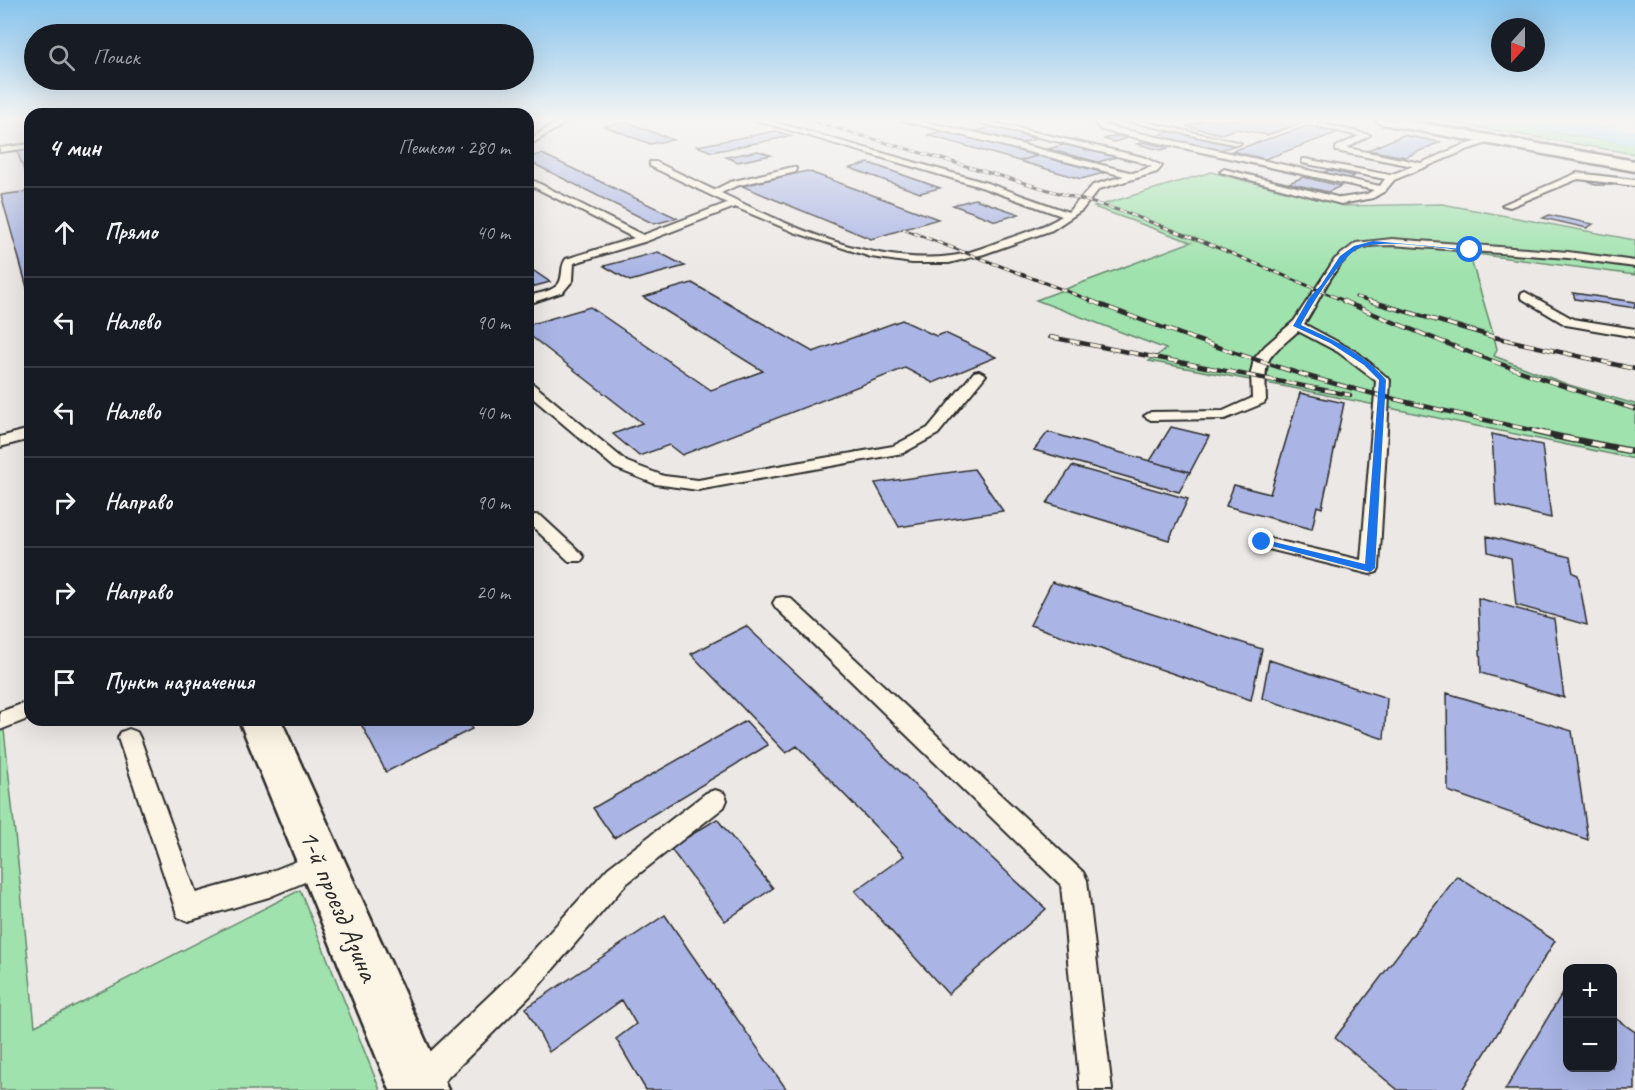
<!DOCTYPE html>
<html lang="ru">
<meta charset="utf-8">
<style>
:root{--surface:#171b24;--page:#242831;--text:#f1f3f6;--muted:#9ea1a6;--line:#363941}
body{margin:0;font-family:Caveat,sans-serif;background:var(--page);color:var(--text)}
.controls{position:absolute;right:18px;bottom:18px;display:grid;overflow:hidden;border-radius:12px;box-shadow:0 6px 24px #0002}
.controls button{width:54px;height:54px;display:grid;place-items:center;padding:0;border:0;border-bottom:2px solid var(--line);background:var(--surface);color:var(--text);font:30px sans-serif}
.compass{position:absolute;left:1491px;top:18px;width:54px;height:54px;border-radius:50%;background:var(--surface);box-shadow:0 6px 24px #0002;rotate:201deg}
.stop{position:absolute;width:18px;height:18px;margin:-14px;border:4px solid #1a73e8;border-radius:50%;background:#fff}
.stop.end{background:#1a73e8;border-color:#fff;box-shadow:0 2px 6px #0008}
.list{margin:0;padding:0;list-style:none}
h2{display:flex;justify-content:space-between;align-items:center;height:78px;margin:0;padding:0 24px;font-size:26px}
h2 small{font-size:20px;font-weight:400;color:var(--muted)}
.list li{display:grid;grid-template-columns:39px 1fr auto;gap:18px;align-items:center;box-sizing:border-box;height:90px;padding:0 24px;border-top:2px solid var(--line)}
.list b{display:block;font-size:22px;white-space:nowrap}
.list em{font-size:20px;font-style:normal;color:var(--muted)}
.icon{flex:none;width:33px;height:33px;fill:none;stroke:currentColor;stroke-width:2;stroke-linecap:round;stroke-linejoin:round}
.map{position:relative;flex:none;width:1635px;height:1090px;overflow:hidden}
.search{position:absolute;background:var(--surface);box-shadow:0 6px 24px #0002;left:24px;top:24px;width:510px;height:66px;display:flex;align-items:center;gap:15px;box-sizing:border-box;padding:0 21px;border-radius:33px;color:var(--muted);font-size:22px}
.panel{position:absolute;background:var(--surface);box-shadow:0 6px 24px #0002;left:24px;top:108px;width:510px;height:618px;border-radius:18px}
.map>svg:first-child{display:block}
</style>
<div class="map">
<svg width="1635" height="1090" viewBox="0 0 1635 1090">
<rect width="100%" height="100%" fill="#ece8e5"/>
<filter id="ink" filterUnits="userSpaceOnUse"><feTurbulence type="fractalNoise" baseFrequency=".0167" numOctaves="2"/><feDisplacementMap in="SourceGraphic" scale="12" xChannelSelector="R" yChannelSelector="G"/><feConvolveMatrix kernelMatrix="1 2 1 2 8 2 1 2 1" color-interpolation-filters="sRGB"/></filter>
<g filter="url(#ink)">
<!-- green -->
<path fill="#9fe2ad" stroke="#65866c" stroke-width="1.5" d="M1434 120H1505L1563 134 1635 144V154Z
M1211 172 1345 206 1442 204 1635 240V275L1469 253 1494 337 1497 349 1494 356 1569 385 1635 404V459L1293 388 1149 361 1166 349 1036 300 1191 242 1094 207Z
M0 713H2L6 748 35 1026 300 890 380 1090H0Z"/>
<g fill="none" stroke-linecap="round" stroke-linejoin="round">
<!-- river -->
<path fill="#93d9f5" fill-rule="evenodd" d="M1510 120H1564L1635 131V145L1521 127 1513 125Z"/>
</g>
<!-- building -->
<path fill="#aab5e5" stroke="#2b2b2b" stroke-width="1.5" d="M1193 120H1312L1267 135 1236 129 1221 134 1186 126 1201 122Z
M627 122 673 140 650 144 604 126Z
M1307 126 1339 132 1265 159 1232 151Z
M992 127 1036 139 1021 143 976 131Z
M776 131 791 136 712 152 697 146Z
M945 131 1037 156 1019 161 927 135Z
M1172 131 1236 145 1217 151 1153 137Z
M1403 135 1440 142 1406 157 1368 150Z
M1116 136 1128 138 1114 142 1103 139Z
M1144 142 1168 148 1161 150 1137 144Z
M1067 144 1117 157 1098 162 1048 149Z
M30 150V187L17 151Z
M758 151 771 155 738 162 726 157Z
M542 154 677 218 654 224 528 161V157Z
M1041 155 1104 173 1081 179 1019 161Z
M869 163 940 188 920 193 850 168Z
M1329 170 1354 176 1347 179 1322 173Z
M807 171 938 219 871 239 742 186Z
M1303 177 1341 186 1328 192 1289 183Z
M1591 181 1609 183 1613 185H1595L1589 182Z
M30 191V298L1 195Z
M975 199 1019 214 996 221 953 205Z
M1549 215 1593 224 1587 228 1543 218Z
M658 252 685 266 630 281 604 266Z
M528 267 550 282 528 288Z
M692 283 813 352 902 320 936 336 945 333 996 357 933 383 905 368 682 455 669 445 639 456 613 434 642 423 528 334V325L590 307 711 390 763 371 643 297Z
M1573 293 1635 302V308L1575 299Z
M1300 393 1344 403 1322 508 1317 506 1312 529 1226 506 1234 485 1270 494Z
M1171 427 1209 436 1190 472 1150 461Z
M1048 432 1150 461 1190 472 1179 492 1034 450Z
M1492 434 1542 445 1551 518 1496 505Z
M1072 466 1188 499 1169 540 1047 503Z
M974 469 1003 511 899 527 875 483Z
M1487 536 1570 557 1573 573 1578 575 1587 625 1516 605 1511 558 1488 552Z
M1052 582 1262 649 1251 700 1030 625Z
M1478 598 1554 619 1564 698 1481 673Z
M746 626 1046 909 948 994 855 891 904 856 797 746 786 753 691 654Z
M1269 660 1387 698 1384 739 1262 698Z
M1447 693 1572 731 1588 840 1448 791Z
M359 720H466L472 729 386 772Z
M746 721 768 745 614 838 593 808Z
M717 819 773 888 725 921 670 848Z
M1457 876 1555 941 1462 1090H1398L1335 1038Z
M665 915 690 952 787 1090H646L616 1039 636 1024 622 1000 549 1052 526 1008Z
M1567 985 1568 1068H1612V1016L1635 1032V1090H1505Z"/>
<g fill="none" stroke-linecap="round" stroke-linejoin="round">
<defs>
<path id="lane" d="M560 120 567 122 528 146V140Z
M755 120H767L987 183 1068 212 1093 185 1124 176 901 120H915L981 134 1133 173 1152 167 1137 161 969 120H982L1143 157 1162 166 1157 172 1099 189 1082 210 1052 230 984 254 949 263H912L871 257 794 232 735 207 647 241 574 263 573 280 563 292 528 304V296C539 293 559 291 561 278 563 270 561 266 566 259L634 238 528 184V178L643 235 727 203 650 166V162H656L714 190 730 182 793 167 796 168V172L736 186 721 193C789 226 872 266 951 256 970 254 989 245 1007 239 1026 232 1045 227 1062 216L981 187Z
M1101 120H1110L1104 124 1107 126 1380 186 1385 179 1302 163V159H1305L1390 175 1413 166 1336 151V147L1359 136 1319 127V123L1370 135 1347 148 1421 163 1463 145 1493 138 1497 140 1469 149 1394 180 1385 191 1373 198 1341 204 1220 172 1224 169 1341 198 1367 194 1374 190 1101 130 1096 124Z
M1123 120H1137L1241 143 1237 145Z
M30 144V148L0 152V148Z
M1577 173 1635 180V186L1578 179 1510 207 1502 205Z
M1392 239 1568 252 1635 261V267L1568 258 1392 245C1382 246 1369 244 1359 249 1333 262 1320 301 1304 324L1358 353 1390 380 1379 568 1377 572 1370 574 1256 546 1253 542 1256 538 1262 537 1361 560 1376 381 1338 352 1298 331C1266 360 1264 354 1266 400L1264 403 1225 419 1151 420 1144 416 1151 412 1223 411 1252 398 1251 373 1254 359 1265 346 1294 321 1335 259 1356 243Z
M1525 292 1573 319 1635 329V337L1566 325 1521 298V294Z
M979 371 986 375 938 434 903 453 698 490 655 484 615 468 528 394V383L533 384 627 462 664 476 698 480 893 446 928 428 974 372Z
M30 429V439L0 447V437Z
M535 515 541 516 581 553 584 557 581 561H569L532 526 528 527V517Z
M783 597 790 598 1083 872 1087 880 1112 1090H1080L1061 885 776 608 773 603 776 598Z
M30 701V718L0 730V712Z
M129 729 137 732 140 738 196 893 267 873 322 851 331 855 335 863 331 871 269 897 188 921 178 917 118 738 121 732Z
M715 790 724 793 727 800 724 807 626 884 530 996 435 1090H408L405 1082 410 1071 510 976 608 868 706 793Z"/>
<path id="street" d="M239 720H281L448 1090H390Z"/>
<path id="secondary" d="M1375 120H1404L1635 161V171L1382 124Z"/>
</defs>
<!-- lane casing -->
<use href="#lane" stroke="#2b2b2b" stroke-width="4"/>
<!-- street casing -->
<use href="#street" stroke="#2b2b2b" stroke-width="5"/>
<!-- secondary casing -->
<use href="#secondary" stroke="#2b2b2b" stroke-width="5"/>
<!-- lane -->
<use href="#lane" fill="#fcf5e5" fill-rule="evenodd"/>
<!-- street -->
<use href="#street" fill="#fcf5e5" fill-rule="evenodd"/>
<!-- secondary -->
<use href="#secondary" fill="#fcf5e5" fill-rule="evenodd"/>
<defs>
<path id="rail-far2" d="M808 120 1121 211 1204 242 1347 302
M903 229 1095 302
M1356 297 1375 302"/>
<path id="rail-far1" d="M1091 301C1161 328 1232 353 1304 375 1382 398 1464 415 1544 433
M1343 301C1439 342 1535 379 1635 409
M1370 301 1494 337 1635 369
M1050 337 1350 395"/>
<path id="rail" d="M1537 432 1573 440
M1565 438 1635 452"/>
</defs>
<!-- rail-far2 casing -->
<use href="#rail-far2" stroke="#2b2b2b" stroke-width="3"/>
<!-- rail-far1 casing -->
<use href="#rail-far1" stroke="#2b2b2b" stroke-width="4.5"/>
<!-- rail casing -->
<use href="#rail" stroke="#2b2b2b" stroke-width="7"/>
<!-- rail-far2 -->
<use href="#rail-far2" stroke="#fcf5e5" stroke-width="2" stroke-dasharray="6" stroke-linecap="butt"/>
<!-- rail-far1 -->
<use href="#rail-far1" stroke="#fcf5e5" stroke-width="3" stroke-dasharray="10" stroke-linecap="butt"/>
<!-- rail -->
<use href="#rail" stroke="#fcf5e5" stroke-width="4.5" stroke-dasharray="13" stroke-linecap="butt"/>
</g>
</g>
<!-- sky -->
<linearGradient id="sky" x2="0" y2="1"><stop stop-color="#86c3ed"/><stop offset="0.44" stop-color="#f6f5f3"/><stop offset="1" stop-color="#f6f5f3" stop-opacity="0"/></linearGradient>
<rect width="1635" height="272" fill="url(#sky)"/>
<!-- route -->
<path fill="#1a73e8" d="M1373 241 1473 250 1470 251C1441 249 1385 238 1359 248 1342 255 1310 307 1301 325 1332 339 1364 353 1386 380L1375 568 1370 572 1257 542 1262 539 1365 564 1379 380 1364 365 1330 343 1293 326 1309 298 1321 285 1340 256 1354 246Z"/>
<g text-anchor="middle" stroke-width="4.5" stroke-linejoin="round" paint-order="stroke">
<!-- near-street labels -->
<g font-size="28" fill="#2b2b2b" stroke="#fcf5e5">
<text transform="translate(340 905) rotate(67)" y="10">1-й проезд Азина</text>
</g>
</g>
</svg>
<div class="controls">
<button>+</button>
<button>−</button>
</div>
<svg class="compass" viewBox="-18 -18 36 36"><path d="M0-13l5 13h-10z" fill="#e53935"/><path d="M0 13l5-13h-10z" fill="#9ea1a6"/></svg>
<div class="stop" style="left:1470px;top:250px"></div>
<div class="stop end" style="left:1262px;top:542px"></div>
<div class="search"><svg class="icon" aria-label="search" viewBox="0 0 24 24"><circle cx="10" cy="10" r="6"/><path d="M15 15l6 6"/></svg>Поиск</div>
<section class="panel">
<h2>4 мин<small>Пешком · 280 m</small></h2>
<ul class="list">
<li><svg class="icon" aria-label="ahead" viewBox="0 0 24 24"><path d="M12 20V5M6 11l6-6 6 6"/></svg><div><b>Прямо</b></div><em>40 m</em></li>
<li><svg class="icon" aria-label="left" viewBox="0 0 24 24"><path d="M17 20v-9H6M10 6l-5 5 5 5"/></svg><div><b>Налево</b></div><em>90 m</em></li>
<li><svg class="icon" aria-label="left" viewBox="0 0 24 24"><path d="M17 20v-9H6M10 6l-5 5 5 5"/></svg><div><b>Налево</b></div><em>40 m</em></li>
<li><svg class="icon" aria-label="right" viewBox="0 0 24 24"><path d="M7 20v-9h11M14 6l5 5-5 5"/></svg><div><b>Направо</b></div><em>90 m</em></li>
<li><svg class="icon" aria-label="right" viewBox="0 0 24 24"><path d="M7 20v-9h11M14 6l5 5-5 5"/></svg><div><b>Направо</b></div><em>20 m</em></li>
<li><svg class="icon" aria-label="arrive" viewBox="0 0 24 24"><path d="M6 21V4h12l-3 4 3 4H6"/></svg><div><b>Пункт назначения</b></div></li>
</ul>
</section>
</div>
